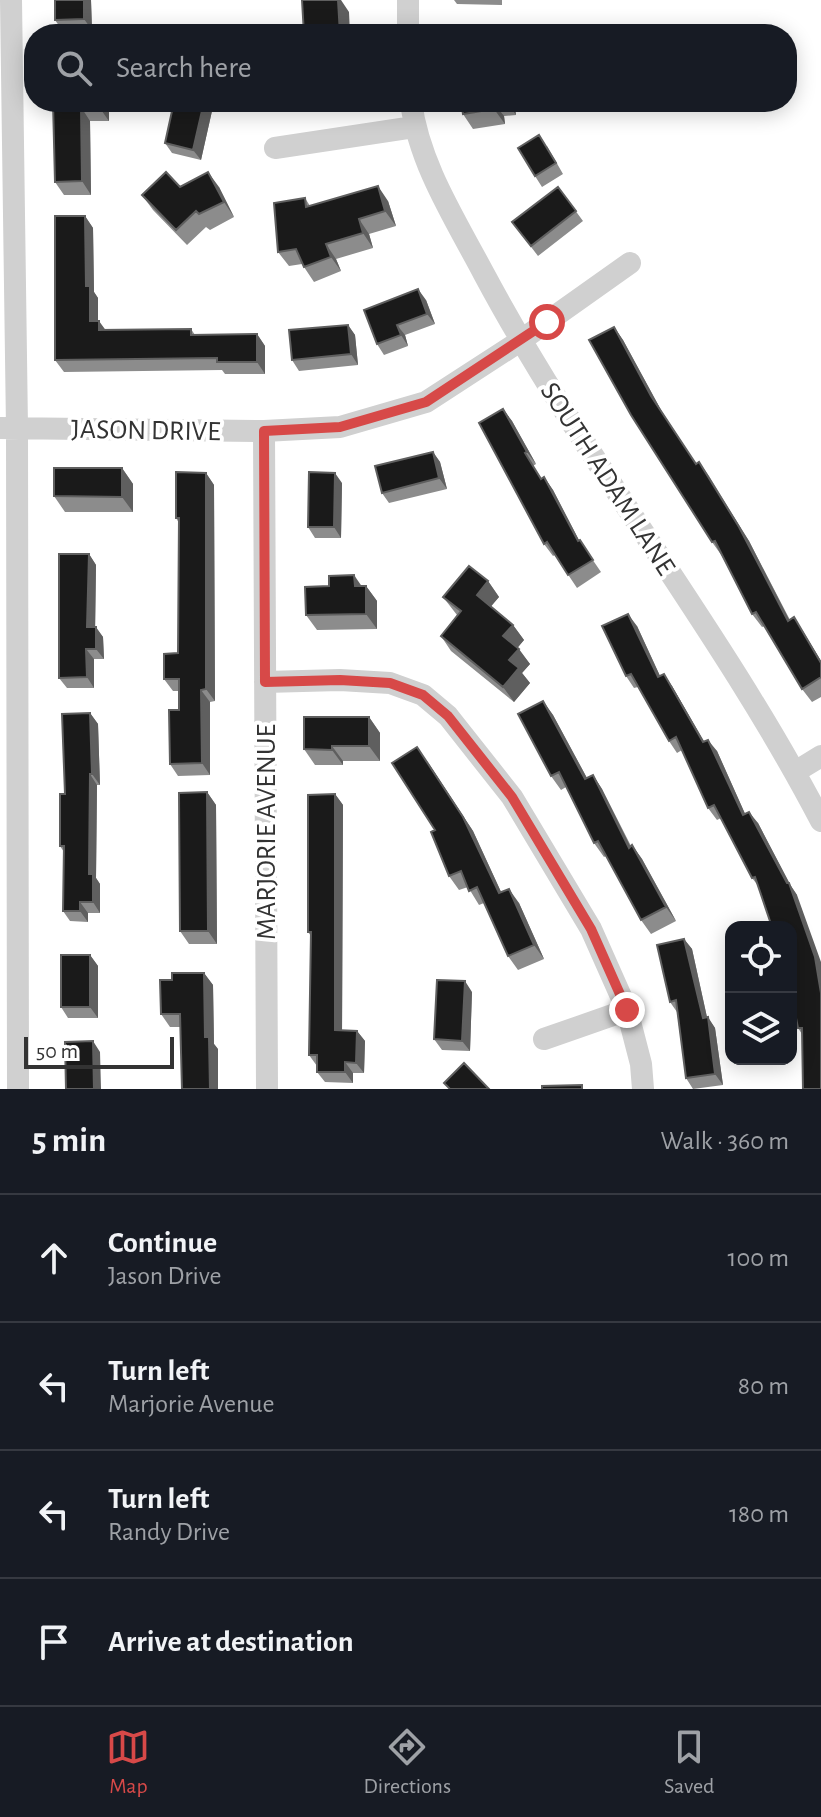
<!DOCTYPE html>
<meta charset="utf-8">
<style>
:root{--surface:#171b24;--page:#242831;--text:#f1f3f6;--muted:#9ea1a6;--line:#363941;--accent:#d74948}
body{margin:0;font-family:"Alegreya Sans",sans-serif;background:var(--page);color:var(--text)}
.controls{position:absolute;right:24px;bottom:24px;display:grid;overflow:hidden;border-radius:16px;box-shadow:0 4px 20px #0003}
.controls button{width:72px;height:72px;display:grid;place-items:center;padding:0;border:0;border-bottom:2px solid var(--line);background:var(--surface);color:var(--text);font:40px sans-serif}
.scale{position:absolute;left:24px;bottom:20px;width:150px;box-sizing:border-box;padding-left:8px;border:4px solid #333;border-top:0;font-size:22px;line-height:28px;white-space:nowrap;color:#333;-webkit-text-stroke:6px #fff;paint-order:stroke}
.stop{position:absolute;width:24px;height:24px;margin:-18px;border:6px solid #d74948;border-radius:50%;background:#fff}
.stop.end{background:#d74948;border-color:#fff;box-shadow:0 2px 8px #0008}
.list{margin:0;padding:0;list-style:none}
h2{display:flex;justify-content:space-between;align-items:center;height:104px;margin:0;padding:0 32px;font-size:34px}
h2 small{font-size:26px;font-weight:400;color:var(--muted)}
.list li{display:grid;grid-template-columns:52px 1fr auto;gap:24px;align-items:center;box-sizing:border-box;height:128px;padding:0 32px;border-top:2px solid var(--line)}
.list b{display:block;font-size:30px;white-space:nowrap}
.list p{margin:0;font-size:26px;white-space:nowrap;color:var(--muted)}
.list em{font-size:26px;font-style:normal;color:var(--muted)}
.icon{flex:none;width:44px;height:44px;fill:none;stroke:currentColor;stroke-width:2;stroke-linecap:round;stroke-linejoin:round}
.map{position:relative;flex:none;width:821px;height:1089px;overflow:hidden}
.search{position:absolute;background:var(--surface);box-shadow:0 4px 20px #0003;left:24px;right:24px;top:24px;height:88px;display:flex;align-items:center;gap:20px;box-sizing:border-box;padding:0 28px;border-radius:32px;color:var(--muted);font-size:30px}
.sheet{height:616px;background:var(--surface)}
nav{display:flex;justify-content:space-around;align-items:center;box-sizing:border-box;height:112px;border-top:2px solid var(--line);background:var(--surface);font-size:22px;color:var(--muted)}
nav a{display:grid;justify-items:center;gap:4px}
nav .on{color:var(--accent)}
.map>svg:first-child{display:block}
</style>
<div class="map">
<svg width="821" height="1089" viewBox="0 0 821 1089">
<rect width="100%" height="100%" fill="#fff"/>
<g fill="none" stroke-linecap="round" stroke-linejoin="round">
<!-- minor -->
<path stroke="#d0d0d0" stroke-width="22" d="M11 0 17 428 18 1089
M408 0V34
M411 102C419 164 455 219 484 274 585 463 722 631 821 821
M275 148 414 127
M0 428 264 431 340 427 426 402 520 341 630 263
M264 431 267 1089
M265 682 340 680 390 683 423 695 448 716 512 797 591 929 627 1010 641 1064 643 1089
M795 772 821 756
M544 1039 627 1010"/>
</g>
<!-- wall -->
<path fill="#8c8c8c" d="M55 0H91L92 30H62L55 20Z
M454 0H502V5L457 4Z
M53 102H109V121H90L91 195H64L55 182Z
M174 102H214L201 160 172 153 165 143Z
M461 102H514L516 115 504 116 505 124 473 129 463 114Z
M547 146 563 174 542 187 535 176Z
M180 187H219L234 217 210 230 206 227 187 245 153 210 142 195Z
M558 187 583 221 538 256 512 222Z
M305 198 310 206 388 201 396 226 369 234 373 248 336 259 341 271 314 282 302 264 289 266 278 252Z
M85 216 93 228 94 292 98 298V321L105 330 191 329 195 335 257 334 265 346V374H225L222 370 64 372 55 360Z
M426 300 435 324 405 335 408 346 384 355 377 344Z
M348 325 355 335 358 365 299 371 292 360Z
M614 327 623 340 661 410 696 464 699 462 709 476 749 541 790 620 803 631 821 661V697L812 702 802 689 765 626 762 627 752 614 722 556 712 542Z
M503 409 512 421 536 464 533 466 542 479 544 477 553 490 579 540 601 572 577 588 555 555 553 556 544 544Z
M433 452 440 462 447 489 389 503 382 493Z
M122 468 133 484V512H65L54 496Z
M206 473 214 485 215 701 210 702V775L178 776 170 764 179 710V691H173L164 679 178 653 179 523 176 518Z
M342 483 341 538H315L308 527Z
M89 554 96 565 95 627 103 637 104 659H94V688H67L59 678Z
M488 581 499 597 491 606 513 625 524 640 517 648 530 664 522 673 530 683 514 702 451 651 441 636 457 615 443 597Z
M362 586H366L377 601V629L317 630 306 615Z
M637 626 660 676 672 686 704 741 717 751 745 814 758 823 789 883 797 895 802 1034 798 1028 791 927 752 878 721 818 717 820 708 808 682 750 677 753 669 741 638 687 634 688 626 676Z
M543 701 553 715 587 778 593 775 602 789 631 846 632 845 642 859 676 921 651 934 641 920 606 856 604 857 594 843 566 787 561 790 551 776Z
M90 713 98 724 100 785H97L96 878 100 884V913H88V922L70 921 63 911 64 852 60 846 65 794Z
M369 717 380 733V761H343V765H315L304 749Z
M427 761 473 831 501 892 519 903 544 959 518 970 508 956 484 903 479 905 468 887 459 890 449 876 435 830Z
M207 792 216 805 217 944H189L180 931Z
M335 794 343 805 342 1030 357 1031 365 1041 364 1073H353V1083L325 1082 317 1072V1066L309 1055 311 936 308 932Z
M684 939 692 949 707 1017 715 1028 723 1085 693 1089 686 1078 677 1012 670 1002Z
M90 955 98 966V1018H68L61 1007Z
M204 973 213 985 214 1044 218 1049 180 1027H170L161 1014 172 980Z
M472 992 470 1051 442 1050 434 1039Z"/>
<!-- shaded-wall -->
<path fill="#5f5f5f" d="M84 0H91L92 30 84 19Z
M338 0H341L349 12 350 34H340Z
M99 102H109V121L99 107Z
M204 102H214L201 160 193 150Z
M493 102 504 116 505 124 494 109Z
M507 102H514L516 115Z
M81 107 90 121 91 195 82 181Z
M208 172 219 187 234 217 224 202Z
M378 186 388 201 396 226 385 211Z
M85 216 93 228 94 292 98 298V333L90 321 86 286Z
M359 219 369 234 373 248 363 233Z
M326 244 336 259 341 271 331 257Z
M418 289 426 300 435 324 427 314Z
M99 321 107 332 99 330Z
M348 325 355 335 358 365 351 354Z
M397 325 405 335 408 346 401 335Z
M614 327 623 340 661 410 651 396Z
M257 334 265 346V374L257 362Z
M503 409 512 421 536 464 527 452Z
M433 452 440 462 447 489 439 478Z
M699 462 749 541 797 635 788 621Z
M122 468 133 484V512L122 497Z
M206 473 214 485 215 701 206 689Z
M335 473 342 483 341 538 334 527Z
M544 477 553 490 586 554 578 541Z
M89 554 96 565 95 638 87 627Z
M354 575 365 591 355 586Z
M488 581 499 597 488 610 477 595Z
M366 586 377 601V629L366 614Z
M628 614 637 626 666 689 658 677Z
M794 617 821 661V663Z
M513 625 524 640 514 652 503 636Z
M96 627 103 637 104 659 96 649Z
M86 649 94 659V688L87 677Z
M519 649 530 664 522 673 530 683 514 702 503 687 509 660Z
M664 674 672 686 711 754 703 742Z
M201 690 210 702V775L202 763Z
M543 701 553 715 595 793 585 779Z
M90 713 98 724 100 785 92 774Z
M369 717 380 733V761L369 746Z
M708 740 717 751 751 827 743 815Z
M332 746 343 761V765L332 750Z
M427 761 473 831 508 907 499 893Z
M90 774 97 785 96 878 100 884V913L93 902 89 874Z
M593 775 602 789 638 862 629 848Z
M207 792 216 805 217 944 208 931Z
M335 794 343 805 342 1041 335 1030Z
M749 812 758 823 790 884 789 883 797 895 821 962V993L787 883Z
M632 845 642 859 676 921 666 907Z
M509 889 519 903 544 959 534 945Z
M80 902 88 913V922L80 911Z
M684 939 692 949 708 1022V1017L715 1028 723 1085 715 1074Z
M90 955 98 966V1018L90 1007Z
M204 973 213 985 214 1044 218 1049V1089H210L205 1037Z
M465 981 472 992 470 1051 462 1041Z
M357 1031 365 1041 364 1073 356 1063Z
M93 1041 100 1052 101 1089H94Z
M345 1062 353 1073V1083L345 1072Z"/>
<!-- building -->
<path fill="#1a1a1a" stroke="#5f5f5f" stroke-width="2" d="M55 0H84V19L55 20Z
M302 0H338L340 34H304Z
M217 30V34H193L192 31Z
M475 31V34H458Z
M53 102H99V107H81L82 181 55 182Z
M174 102H204L193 150 165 143Z
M461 102H493L494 109 463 114Z
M539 135 556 163 535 176 518 148Z
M166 172 180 187 208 172 224 202 199 214 196 211 176 230 142 195Z
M378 186 385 211 359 219 363 233 326 244 331 257 304 267 296 249 278 252 274 203 305 198 306 207Z
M558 187 576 211 531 246 512 222Z
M55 216H85L86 286H90V321H99V330L191 329V335L257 334V362H217V358L55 360Z
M418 289 427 314 397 325 401 335 377 344 364 310Z
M348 325 351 354 292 360 289 330Z
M614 327 651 396 696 464 699 462 739 527 788 621 794 617 821 663V677L802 689 756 612 752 614 715 541 712 542 631 415 589 340Z
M503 409 527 452 525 453 541 479 544 477 578 541 580 540 593 560 568 575 547 542 544 544 479 423Z
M433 452 439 478 382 493 375 466Z
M54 468H122V497L54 496Z
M176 472 206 473V689L201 690 202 763 170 764 169 710H179V679H164V654L178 653 179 518H176Z
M309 472 335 473 334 527H308Z
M59 554H89L87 627H96V649H86L87 677 59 678Z
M469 566 488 581 477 595 513 625 503 636 519 649 509 660 519 668 503 687 441 636 461 611 443 597Z
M354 575 355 586H366V614L306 615 305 587 329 586V576Z
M628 614 658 677 664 674 703 742 708 740 743 815 749 812 787 883H789L815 957 821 993V1089H803L802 1028H798L791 993V927H772L755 877 752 878 714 805 708 808 676 737 669 741 631 674 626 676 602 626Z
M543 701 585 779 593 775 629 848 632 845 666 907 641 920 598 841 594 843 559 772 551 776 518 714Z
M90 713 92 774H90L89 874H93V902H80V911H63L64 846H60V794H65L62 714Z
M304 717H369V746H332V750L304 749Z
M417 747 463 817 499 893 509 889 534 945 508 956 477 887 469 891 461 871 449 876 431 832 435 830 392 763Z
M207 792 208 931H180L179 793Z
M335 794V1030L357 1031 356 1063 345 1062V1072H317V1055H309L311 932H308V795Z
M684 939 703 1018 708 1017 715 1074 686 1078 676 1000 670 1002 657 945Z
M61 955H90V1007H61Z
M172 973H204L205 1037H209L210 1089H182L180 1014H161L160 980H172Z
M437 980 465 981 462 1041 434 1039Z
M93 1041 94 1089H66L65 1042Z
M464 1063 489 1089H450L444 1083Z
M582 1085V1089H542V1086Z"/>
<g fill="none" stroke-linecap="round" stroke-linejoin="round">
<!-- route -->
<path stroke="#d74948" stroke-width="10" d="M547 322 426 402 340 427 264 431 265 682 340 680 390 683 423 695 448 716 512 797 591 929 627 1010"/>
</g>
<g text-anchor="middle" stroke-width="8" stroke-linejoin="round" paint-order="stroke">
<!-- street labels -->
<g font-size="28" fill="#333" stroke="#fff">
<text transform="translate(146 429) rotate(1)" y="10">JASON DRIVE</text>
<text transform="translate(609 478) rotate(57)" y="10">SOUTH ADAM LANE</text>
<text transform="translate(265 832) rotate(-90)" y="10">MARJORIE AVENUE</text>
</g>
</g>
</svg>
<div class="controls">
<button><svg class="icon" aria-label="locate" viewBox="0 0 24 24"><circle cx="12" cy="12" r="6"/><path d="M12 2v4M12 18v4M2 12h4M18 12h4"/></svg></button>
<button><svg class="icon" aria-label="layers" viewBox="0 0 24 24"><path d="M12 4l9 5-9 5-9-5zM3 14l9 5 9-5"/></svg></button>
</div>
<div class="scale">50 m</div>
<div class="stop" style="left:547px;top:322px"></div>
<div class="stop end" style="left:627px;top:1010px"></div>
<div class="search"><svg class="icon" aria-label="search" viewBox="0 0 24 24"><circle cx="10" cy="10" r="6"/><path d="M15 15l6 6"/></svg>Search here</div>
</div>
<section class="sheet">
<h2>5 min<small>Walk · 360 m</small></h2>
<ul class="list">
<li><svg class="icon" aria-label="ahead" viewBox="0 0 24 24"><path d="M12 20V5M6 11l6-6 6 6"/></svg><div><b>Continue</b><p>Jason Drive</p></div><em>100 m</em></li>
<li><svg class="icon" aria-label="left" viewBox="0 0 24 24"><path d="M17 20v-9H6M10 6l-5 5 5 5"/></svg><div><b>Turn left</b><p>Marjorie Avenue</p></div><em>80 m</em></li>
<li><svg class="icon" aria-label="left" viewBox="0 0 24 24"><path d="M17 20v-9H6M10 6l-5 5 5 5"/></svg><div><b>Turn left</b><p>Randy Drive</p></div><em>180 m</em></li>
<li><svg class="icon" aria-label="arrive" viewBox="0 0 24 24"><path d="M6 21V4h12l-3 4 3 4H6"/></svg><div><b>Arrive at destination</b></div></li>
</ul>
</section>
<nav>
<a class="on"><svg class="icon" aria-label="map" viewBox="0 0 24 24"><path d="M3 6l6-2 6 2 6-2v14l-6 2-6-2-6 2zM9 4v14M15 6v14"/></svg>Map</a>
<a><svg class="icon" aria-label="directions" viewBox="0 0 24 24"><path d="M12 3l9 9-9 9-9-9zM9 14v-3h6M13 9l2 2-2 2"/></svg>Directions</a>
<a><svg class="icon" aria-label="saved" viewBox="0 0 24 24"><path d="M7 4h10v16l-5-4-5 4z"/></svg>Saved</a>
</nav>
